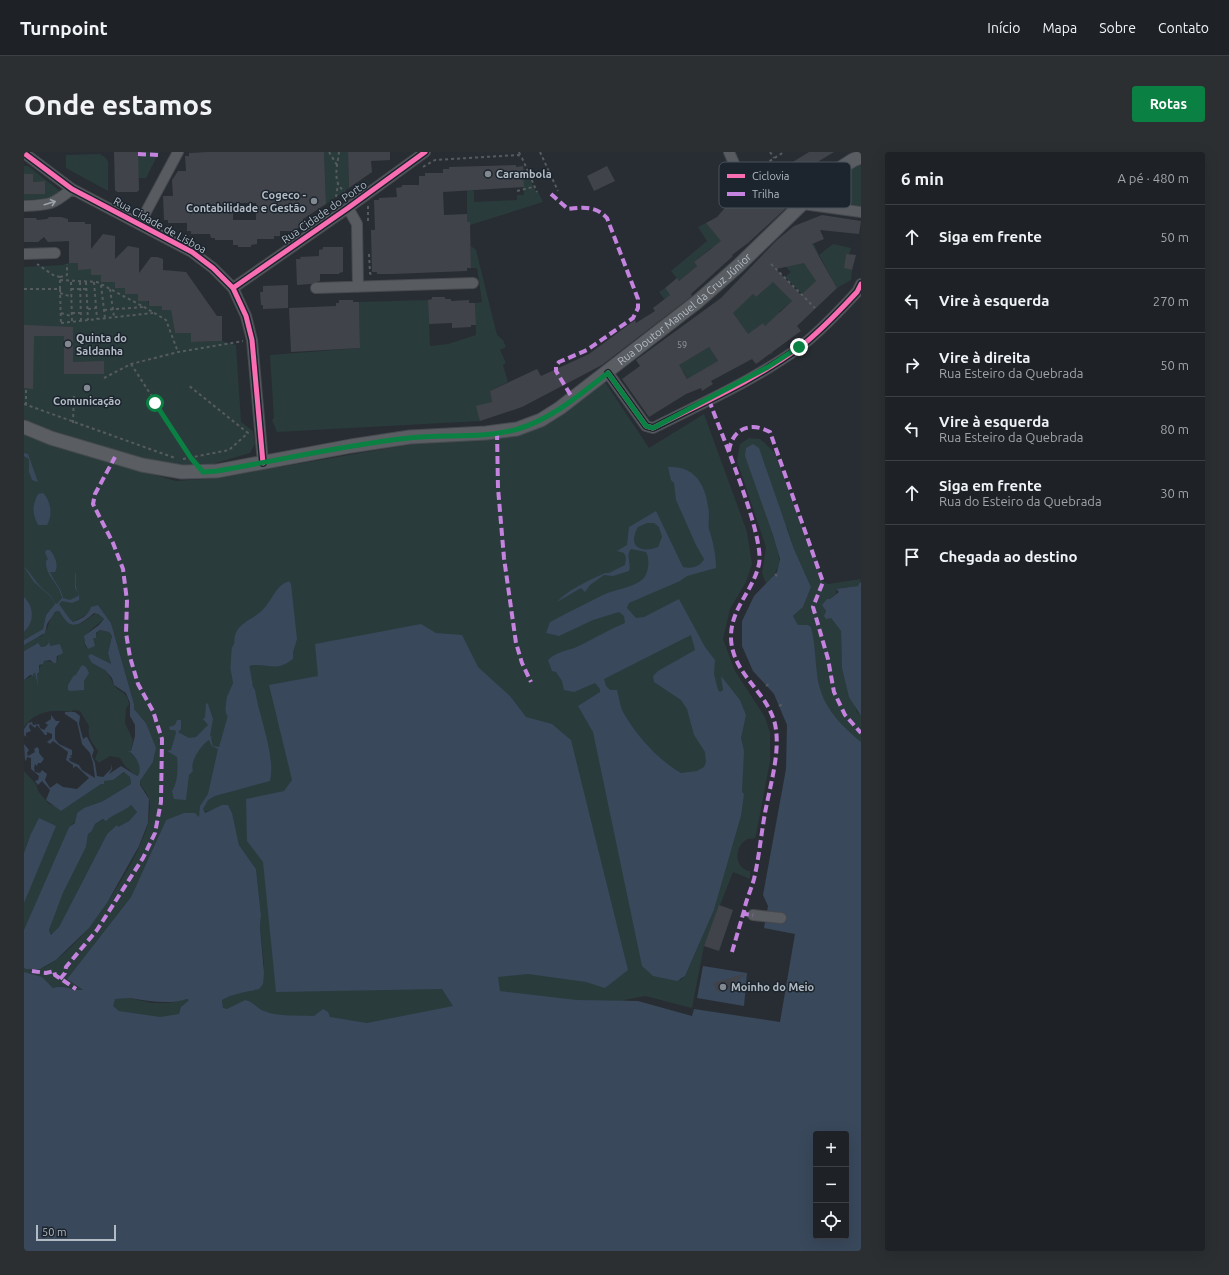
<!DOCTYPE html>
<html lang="pt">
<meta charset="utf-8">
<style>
:root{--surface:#1e2226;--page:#2b2f32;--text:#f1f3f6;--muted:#a1a4a7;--line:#3c3f43;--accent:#0b8043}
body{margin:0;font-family:Ubuntu,sans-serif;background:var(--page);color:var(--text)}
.controls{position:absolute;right:12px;bottom:12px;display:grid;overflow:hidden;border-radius:4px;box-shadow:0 4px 16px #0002}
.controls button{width:36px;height:36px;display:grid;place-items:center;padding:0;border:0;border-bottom:1px solid var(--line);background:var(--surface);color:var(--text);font:20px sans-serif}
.scale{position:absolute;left:12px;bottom:10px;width:80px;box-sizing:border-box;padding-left:4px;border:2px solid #b2bac4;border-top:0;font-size:11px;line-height:14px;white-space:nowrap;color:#b2bac4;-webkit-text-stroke:3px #1c242d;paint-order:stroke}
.stop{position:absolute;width:12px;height:12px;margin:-9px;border:3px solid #0b8043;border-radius:50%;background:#fff}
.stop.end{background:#0b8043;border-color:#fff;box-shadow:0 1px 4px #0008}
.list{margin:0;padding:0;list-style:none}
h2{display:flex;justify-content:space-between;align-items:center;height:52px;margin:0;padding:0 16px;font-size:17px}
h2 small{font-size:13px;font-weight:400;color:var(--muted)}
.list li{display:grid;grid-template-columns:26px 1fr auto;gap:12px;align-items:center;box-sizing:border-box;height:64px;padding:0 16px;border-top:1px solid var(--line)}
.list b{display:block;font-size:15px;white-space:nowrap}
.list p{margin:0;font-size:13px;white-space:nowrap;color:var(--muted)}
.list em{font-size:13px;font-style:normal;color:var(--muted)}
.icon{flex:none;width:22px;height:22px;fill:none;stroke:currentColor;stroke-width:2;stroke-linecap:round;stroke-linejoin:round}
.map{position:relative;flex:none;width:837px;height:1099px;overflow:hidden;border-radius:4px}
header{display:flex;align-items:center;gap:24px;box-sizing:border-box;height:56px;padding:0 20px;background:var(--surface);border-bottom:1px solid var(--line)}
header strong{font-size:19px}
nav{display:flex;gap:22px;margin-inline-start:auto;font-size:14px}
.intro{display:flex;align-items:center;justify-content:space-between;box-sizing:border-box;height:96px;padding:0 24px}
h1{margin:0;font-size:28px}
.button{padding:10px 18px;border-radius:4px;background:var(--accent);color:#fff;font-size:14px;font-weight:700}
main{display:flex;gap:24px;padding:0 24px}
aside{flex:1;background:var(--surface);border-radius:4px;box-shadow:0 4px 16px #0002}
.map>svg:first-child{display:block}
</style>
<header>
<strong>Turnpoint</strong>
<nav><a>Início</a><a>Mapa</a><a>Sobre</a><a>Contato</a></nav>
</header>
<div class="intro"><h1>Onde estamos</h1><a class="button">Rotas</a></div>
<main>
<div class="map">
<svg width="837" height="1099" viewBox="0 0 837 1099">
<rect width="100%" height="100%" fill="#282d33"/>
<!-- green -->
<path fill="#2a3b3c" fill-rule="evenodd" d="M114 0H135L122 26H114Z
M300 0H324L325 36 302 52Z
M76 2 82 6 84 10V39L42 16V3Z
M0 14H4L36 39 25 47 0 48V42L21 41V29L9 30V22H0Z
M499 14 512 40H514L519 50 446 73 443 70V37L450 39V50L493 48V43H500Z
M832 14H837V54L798 49 796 46 797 42 822 20Z
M682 71 700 92 687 96 670 110 673 114 655 129 647 119 683 89 674 75Z
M787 86 795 103 809 92 827 96 825 103 822 102 820 116 828 118 827 128 813 136 795 103 780 110 792 129 787 134 783 147 761 125 767 120 757 110Z
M447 94 452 98 473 183 479 188 482 195 476 198 482 211 479 213 484 230 466 239 468 250 456 269 253 280 248 268 250 266 246 203 336 196 335 150 404 148 406 194 424 192 452 183 451 151 458 150 453 116H447Z
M45 111H54V117H67V123H77L91 130V136H101V142H114L124 149 125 154H138V158H147L151 181H167V190L198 189 212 193 217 270 229 279 231 292 226 301 178 315 159 314 117 306 24 277 0 267V115L39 113Z
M739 120 768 149 755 160 757 163 741 174 739 171 731 177 749 201 747 203 736 188 730 192 708 161 729 142 732 145 740 138 730 129Z
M641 136 646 143 641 148 635 140Z
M683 192 697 214 680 217 664 228 659 219 650 224 647 200Z
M581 230 625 296 680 262 723 380 728 412 722 430 706 457 699 487 711 519 741 565 746 581V609L732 683 731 686C728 687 724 686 722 688 710 695 710 717 726 719V727L709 720 680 794 668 856 621 844 600 848 668 865 757 871 771 782 740 776 780 774 792 982 0 1099V844L106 846 128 851H144L163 847 165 848 158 854 199 856 198 848C207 843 222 836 232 838L240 813 236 775 237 763 232 717 215 693 207 659 204 653 180 660 175 665 142 668 107 745 43 827 59 838H44L36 834 29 836 25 832 0 820V816C4 817 13 818 18 816 56 802 113 711 124 672 125 666 127 653 125 647 124 640 116 636 116 629L129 610 131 602 122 571 110 557V552L87 471 74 453 65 461 49 470 30 454 22 463 19 477 0 488V480C10 471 10 453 0 445V283L20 291 152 329 193 326 389 292 485 284 517 275ZM717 664 690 758 661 824 656 829Z
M725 286 736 287 751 301 785 392 794 409 797 428 804 432 837 427 834 434 812 437V442L806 447 801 458 817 479 818 516 833 560 837 564V680L802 553 796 539 784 473H774L769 464 779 455 787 435 770 397 763 375 748 380C755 406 762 411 742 432L738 421 742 395 713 309 716 292Z
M35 459 43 470 58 471 72 461 80 467C73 473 65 478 60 486L61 494 64 497 69 491V486L76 478 85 480 88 484 84 501 87 512 64 504 72 513C83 515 85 524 90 533 95 542 103 537 105 552L102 556 101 571 109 588 107 599 103 600H106L115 610 116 621 112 624 101 614 96 606 86 604 75 611 71 607 74 599C68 590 63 586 65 574L56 559 50 558 47 560C30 557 11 559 0 575V528L9 523 11 521 13 522C22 500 21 514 33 508L37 493 26 494V489L22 494 17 495 12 492 0 499V493L8 487 18 484 23 477 28 462Z
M0 619 12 632 14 639 25 652 31 654 37 659 80 629 89 628 101 620 106 625 107 632 79 649 70 652 53 661 52 669 45 675 0 780V751L8 729 6 684 0 701Z
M107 653 113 660 105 669 83 682 35 775 28 783 25 778 39 741 62 695 64 682 68 679 71 672Z"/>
<!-- water -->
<path fill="#39485b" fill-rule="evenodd" d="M729 292 735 296 770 397 787 435 779 455 769 464 774 473H784L787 475C791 490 791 506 793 521 796 552 814 571 837 590V1099H0V820L18 825 29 836C39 832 48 839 59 838L43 827 107 745 142 668 160 661H171L175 665 176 654 184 642 194 597 188 594 185 588C178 592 165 610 169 619L165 623 162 648 150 647 148 639C154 630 154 615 153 605L143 599 147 598 152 581 151 578H146L145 575 151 573 153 568H157V577L154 580 165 586 172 585 184 573 179 567 181 565 182 551 184 552 189 567 186 584 188 585 187 587 189 594 195 595 203 567 206 544 212 534 216 532 221 535V539L224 541 226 539 228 533 231 538C235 565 252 604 246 629L191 644 184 648 179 657 181 661 198 653H204L208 661 215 693 232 717 237 763 236 775 240 821 239 832 235 837C222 840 210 841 198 848L199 856 203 857 221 848C230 850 232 856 240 859 255 865 274 863 290 864L299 857 304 860 306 865 343 871 429 854 418 837 252 840 239 710 223 689 222 647 260 639 268 628 245 533 294 524 291 492 397 472 412 481 438 483 454 515 486 544 502 565 528 572 547 588 604 818 581 836 562 830 504 822 474 825 476 839 553 848 614 849 668 864 670 857 756 870 771 782 740 776 744 754 739 743 762 617 763 573 750 542 729 519 718 494V469L730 444 753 420 756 407 748 380 721 304 722 296ZM106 846C125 849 144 853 163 847L165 848 157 855 155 862 136 865 95 859 89 854 91 847ZM792 982H822V1084H792Z
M0 301 4 302 14 330 8 328 5 320V307L0 304Z
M644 315C673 313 683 336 685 362 685 367 684 372 685 377 689 390 692 402 692 416L663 424 656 429 605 451 603 456 612 466 620 465 655 447 681 495 691 508 690 522 694 538 696 540 699 538 697 524 716 548 722 563 717 586 720 599 718 640 720 642 717 664 690 758 661 824 653 829 629 824 618 814 569 580 554 554 576 540V537L571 531 550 540 540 538 538 529 532 520 528 519 524 508C533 499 544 499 555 494 571 486 584 478 601 471L600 464 595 460 569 468 535 484 522 481 526 470C543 461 561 452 579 443 591 437 609 436 619 427 625 421 626 407 622 400L607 397C601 404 608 412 605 419L589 424 580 423 566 433 561 440 557 436 533 450C545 437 564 429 581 421H585L601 413 602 405 600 401 593 399 603 393 605 375 632 359 659 415C667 417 676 415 680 407L672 393 652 348 650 331 647 328ZM623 371H630L635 375 638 385 634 395C616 402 603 394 614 375ZM667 483 671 498 634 519 629 524 630 530 657 548 663 557 670 583 681 600 682 610 680 615 673 619 657 621C634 608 612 583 599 560 596 554 595 545 593 538H586L582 534 580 527Z
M19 341C27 349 29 363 23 373H14C8 361 8 354 14 342Z
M22 398H26C31 404 35 413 31 420H26C30 430 37 435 39 446L46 448 54 444 55 442 51 436V420C53 424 51 429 52 434 53 440 56 442 55 448L48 451 38 449 35 452 45 466 49 470C57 467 65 463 67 455L74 453 87 471 110 552V557L122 571 132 596 129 610 116 629V633L125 647 124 671 115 694 83 751 65 776 32 808 16 817H2L0 816V778L45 675 51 671 53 661 60 656 79 649 107 632 106 625 100 620 89 628 80 629V632H77L37 659 22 648 26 638 18 629 14 633 11 629 14 628 15 624 7 617V606L3 605 2 609 1 608 0 592 5 598 3 601 4 604 11 600 10 597 13 595 15 597V601L20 607 17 611H14L13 614 11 612 10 616 11 620 16 621 18 618 23 622 21 628 26 636 33 631 39 635 53 637 65 626 52 614 49 616V613L42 608 44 600 29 589 26 592 23 590 28 586V582L23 580V583H21L13 573 11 576 6 572 5 575 7 579 2 581V585L0 583V577L4 571 8 570 9 573 15 572 16 576 20 578 24 573 21 571 27 567V563L32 569H36L31 576V587L35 592 48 598V603L46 604 48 606H45L46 609 55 613 58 618 71 626 69 611 66 601 58 592 53 570 41 562V560H51L56 564 55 572 59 587 62 585H63L70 598 68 604 71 611 73 624 79 625 87 617V612L88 617 85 622 97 614 113 624 115 622C117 613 113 606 106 600H102L107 599 111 584V573L106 564V551L102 541 90 533 88 526 81 518 68 511 64 504 67 502 87 512 84 501 88 484 85 480 76 478 72 481V486H69L71 494 64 497 61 492 60 484 75 473 80 467 74 462 70 461C64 466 52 478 43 470 40 467 38 463 35 459L31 460 23 472 21 481 0 493V488L19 477 22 463 31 452 26 444 10 430 0 415C7 420 10 429 17 435 21 440 29 443 29 450L33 452 38 446C36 432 21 424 22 409L24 407 21 401ZM107 653 113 660 105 669 94 675 93 673 83 682 35 775 27 783 25 778 39 741 62 695 64 682 68 679 71 672 79 667 82 669C89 662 99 660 107 653Z
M265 429 267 432 273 487 269 500V507C252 520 246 512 230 513 225 513 219 517 215 519 212 512 212 505 211 498 206 469 228 472 242 454 250 444 252 434 265 429Z
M836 430H837V564L825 545 818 516 817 479 807 466 802 467 800 464 802 459 798 453 803 447H806L815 440 812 437 834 434Z
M0 445C10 454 11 470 0 480Z
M25 486 26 494 36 492 39 501 33 504 32 511H30L26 508 20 509 19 512 15 513V520L13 522 14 534 11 521 9 522 10 524 6 523 0 528V499L14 491 17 495 22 494 26 489Z
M58 513 62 515 65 521 60 529V538L46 539 44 538V533L50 523 51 524Z
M15 666 32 674 0 751V701L6 684Z
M679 814 723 821 720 854 673 846Z"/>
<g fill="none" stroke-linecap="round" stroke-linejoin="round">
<!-- river -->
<path stroke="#39485b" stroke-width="19" d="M211 558 212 548 219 532 216 516 217 499 220 494"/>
</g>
<!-- building -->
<path fill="#40444a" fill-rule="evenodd" d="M90 0H114L115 38 113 40H93L91 38Z
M184 0H300L302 52 279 67V76H273V79H256V84H250V87H233V92L227 93V95H214V93H209V88H191V86H187L186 82H167V79H163V71H144V68H140L139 44H149L148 28 154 19H162L161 4H165V1ZM209 51H232V68H209Z
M324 0H366V8L347 9 348 20 325 36Z
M785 0H810L782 17 783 18 750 42 761 57 724 91 708 103 709 104 667 142 668 144 578 213 498 255 456 269 452 254 468 250 466 239 513 217 517 224 565 202 611 168 612 171 631 159 629 156 646 143 641 136 653 126 655 129 673 114 670 110 697 89 682 71 693 65 700 57 712 35 733 22 738 29Z
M492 13V15L499 14 500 35 419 40 420 63 443 62V70H446L447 116H443V119L369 122H353V120H348L347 78H351L350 48H355V46L373 45 372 36 378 35V33H395V24H401V21H419V17H425V15Z
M583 14 591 29 570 39 563 24Z
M0 22H9V30L21 29V42H0Z
M798 63 837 69 835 82 796 78 800 87 788 92 813 136 773 174 777 179 732 212 728 207 687 229 689 232 678 239 677 236 662 242 625 265 598 227 616 214 612 208 697 146 753 88 770 74ZM780 111 792 129 777 143 752 117ZM749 130 768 149 741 174 739 171 724 182 709 161 729 142 732 145ZM685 195 694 209 663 227 655 213Z
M25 65H37L44 67V70H61V72H67V97L79 82 91 84V107L104 94 115 96V121L127 105H133L139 107V118L162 120 193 164H198V189L167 190V181H151L147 158H138V154H125V149H114V142H101V136H91V130H77V123H67V117L54 118V111H45V89L24 90 20 85 14 90H0V66H12L13 68 23 67Z
M299 95H319V120L315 121V122H296V129L287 132 273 133 272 107H277L276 105 295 104V98L299 97Z
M822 102 832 103 828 118 820 116Z
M264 133V156L239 157V153H237L236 140H239V134Z
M408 145H421V147H427V149L445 148V151H451L452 173H447V175L428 176V171L405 172 404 148 408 147Z
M315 148H329V150H335L336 196 267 200 265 156 312 154V151H315Z
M0 173 49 175V210L80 209V222H40V184H10L9 237 0 236Z
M695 753 709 758 695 799 680 794Z
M723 821 705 836 693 840 689 831Z"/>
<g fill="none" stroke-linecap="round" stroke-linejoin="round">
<defs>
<path id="minor" d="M705 0 712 16 708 25
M0 1 48 37 168 100 189 116 209 136 222 164 228 188 239 311
M779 52 837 60
M0 54C26 53 28 53 48 37
M324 56 333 72 334 135
M116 71 154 0
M0 102 31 101
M209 136 324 56 401 0
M292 136 449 131
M584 221 622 274 629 276C678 251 731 228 776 195 797 179 815 159 833 140L837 132
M729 763 757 766"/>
<g id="major">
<path id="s1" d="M0 275 27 286 118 313 158 320 193 319 327 294 386 285 462 281 493 277 517 268 536 256 673 150 714 114 812 19 829 8 837 5"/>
</g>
</defs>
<!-- minor casing -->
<use href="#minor" stroke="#46494e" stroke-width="12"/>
<!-- major casing -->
<use href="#major" stroke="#464a50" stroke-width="15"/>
<!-- path -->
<path stroke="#565b5f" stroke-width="2" stroke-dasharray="3 3" stroke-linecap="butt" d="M305 0 313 13
M315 0C314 11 307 32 321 39
M495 0 497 5
M516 0 534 39
M746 0 750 6
M399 15 411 8 494 3 498 6 513 40
M721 22 722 24 760 0
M493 39 509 35
M312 45 314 32
M344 69V54
M345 102 346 121 348 125
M747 112 791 156
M36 125 43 123V112
M36 128 73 130 120 155 142 168 154 200
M47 130 48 170
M56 130 57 169
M62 130 64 168
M70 130 73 167
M77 133 81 166
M0 137H36V125L29 123 13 112
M36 137 37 173
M47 137H62
M86 137 90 165
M36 141 48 145
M64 157 72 156
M80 158 119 155
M37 161 47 164
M48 161H57
M37 171 129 161
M107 212 167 305
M80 226 107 212 154 200 219 189
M0 252 151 306
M2 253V236
M49 271 50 241
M159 307 205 298 224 281 164 233
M751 422 754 425
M742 534 746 531
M755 554 759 552"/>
<!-- minor -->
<use href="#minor" stroke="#585c61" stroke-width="10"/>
<!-- major -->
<use href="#major" stroke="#5a5e63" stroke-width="13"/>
<!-- quiet -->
<path stroke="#c483df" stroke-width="4" stroke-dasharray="8 4" stroke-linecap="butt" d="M114 2 135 3
M527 42 544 57C560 55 572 54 583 66L614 147V156L609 166 563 198 535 210 532 214V219L549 247
M685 248C696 279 741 384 735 412 729 440 706 456 707 487 709 523 743 539 751 572 757 600 746 633 741 661 737 683 735 706 730 727 727 738 722 748 720 759L721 762 729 763
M473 280 474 336 480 406 492 491 498 511 507 530
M705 299C708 277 726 269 746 280L799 430 789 455 804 507 810 540 821 563 837 581
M708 800 720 759
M8 819 22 821 30 819 31 823 52 837
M36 827 41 821 42 815 73 778 119 706 131 681 137 650 138 587 129 559 114 532 106 505 102 481 103 449 99 417 89 391 69 352 71 342 91 305"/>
<defs>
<path id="cycleway" d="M0 1 48 37 168 100 189 116 209 136 222 164 228 188 239 311
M209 136 324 56 401 0
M584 221 622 274 629 276C678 251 731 228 776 195 797 179 815 159 833 140L837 132"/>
</defs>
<!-- cycleway casing -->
<use href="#cycleway" stroke="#1c242d" stroke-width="8"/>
<!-- cycleway -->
<use href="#cycleway" stroke="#f96db3" stroke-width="5"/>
</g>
<!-- one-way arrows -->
<defs><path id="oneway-shaft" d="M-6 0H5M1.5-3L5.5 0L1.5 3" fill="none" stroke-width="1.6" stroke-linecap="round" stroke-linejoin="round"/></defs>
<use stroke="#9ca2ab" href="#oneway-shaft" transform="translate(26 51) rotate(-17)"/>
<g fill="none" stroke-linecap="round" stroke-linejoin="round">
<!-- route -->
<path stroke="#0b8043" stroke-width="5" d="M131 251 167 306 179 320 193 319C257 308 320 293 385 286 420 282 459 287 494 277 528 267 556 242 584 221L622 274 629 276 744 215 775 195"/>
</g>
<!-- markers -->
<g fill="#828991" stroke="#1c242d" stroke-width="1.5">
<circle cx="464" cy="22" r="4"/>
<circle cx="290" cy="49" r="4"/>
<circle cx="44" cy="192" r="4"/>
<circle cx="63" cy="236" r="4"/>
<circle cx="699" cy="835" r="4"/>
</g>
<g text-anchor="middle" stroke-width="3" stroke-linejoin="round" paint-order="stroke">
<!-- number labels -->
<g font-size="9" fill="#969ca6">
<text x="658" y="196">59</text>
</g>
<!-- poi labels -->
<g font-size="11" font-weight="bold" fill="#b2bac4" stroke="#1c242d" text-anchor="start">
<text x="472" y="26">Carambola</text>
<text x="282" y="47" text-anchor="end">Cogeco -<tspan x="282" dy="13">Contabilidade e Gestão</tspan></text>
<text x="52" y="190">Quinta do<tspan x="52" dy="13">Saldanha</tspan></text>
<text x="63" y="253" text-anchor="middle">Comunicação</text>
<text x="707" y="839">Moinho do Meio</text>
</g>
<!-- street labels -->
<g font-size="11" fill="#b2bac4" stroke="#1c242d">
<text transform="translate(300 60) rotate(-35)" y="4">Rua Cidade do Porto</text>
<text transform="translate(136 73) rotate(29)" y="4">Rua Cidade de Lisboa</text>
<text dy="4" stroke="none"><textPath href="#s1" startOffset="710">Rua Doutor Manuel da Cruz Júnior</textPath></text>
</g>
</g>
<!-- legend -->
<rect x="695" y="10" width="132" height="46" rx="6" fill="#1c242d" stroke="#49515a" stroke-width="1"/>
<rect x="703" y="22" width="18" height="4" fill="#f96db3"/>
<rect x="703" y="40" width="18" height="4" fill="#c483df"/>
<g font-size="11" fill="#b2bac4">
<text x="728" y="28">Ciclovia</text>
<text x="728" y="46">Trilha</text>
</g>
</svg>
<div class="controls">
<button>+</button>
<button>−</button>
<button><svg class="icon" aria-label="locate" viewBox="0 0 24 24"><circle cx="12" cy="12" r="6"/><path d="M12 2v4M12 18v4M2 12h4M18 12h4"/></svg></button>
</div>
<div class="scale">50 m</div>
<div class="stop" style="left:131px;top:251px"></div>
<div class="stop end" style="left:775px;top:195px"></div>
</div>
<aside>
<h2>6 min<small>A pé · 480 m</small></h2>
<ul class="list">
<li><svg class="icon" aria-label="ahead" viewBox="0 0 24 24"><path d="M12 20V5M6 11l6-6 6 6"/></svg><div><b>Siga em frente</b></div><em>50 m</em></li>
<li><svg class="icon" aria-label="left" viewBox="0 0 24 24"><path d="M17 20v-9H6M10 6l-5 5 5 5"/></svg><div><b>Vire à esquerda</b></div><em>270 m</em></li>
<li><svg class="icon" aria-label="right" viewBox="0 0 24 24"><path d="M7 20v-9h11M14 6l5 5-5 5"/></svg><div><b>Vire à direita</b><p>Rua Esteiro da Quebrada</p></div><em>50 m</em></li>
<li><svg class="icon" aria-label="left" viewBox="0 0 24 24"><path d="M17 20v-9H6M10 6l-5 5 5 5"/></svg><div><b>Vire à esquerda</b><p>Rua Esteiro da Quebrada</p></div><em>80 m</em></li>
<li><svg class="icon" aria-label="ahead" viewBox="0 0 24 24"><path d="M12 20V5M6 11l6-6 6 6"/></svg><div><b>Siga em frente</b><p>Rua do Esteiro da Quebrada</p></div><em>30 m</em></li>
<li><svg class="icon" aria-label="arrive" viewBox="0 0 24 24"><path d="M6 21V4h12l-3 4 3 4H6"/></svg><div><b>Chegada ao destino</b></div></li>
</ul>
</aside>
</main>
